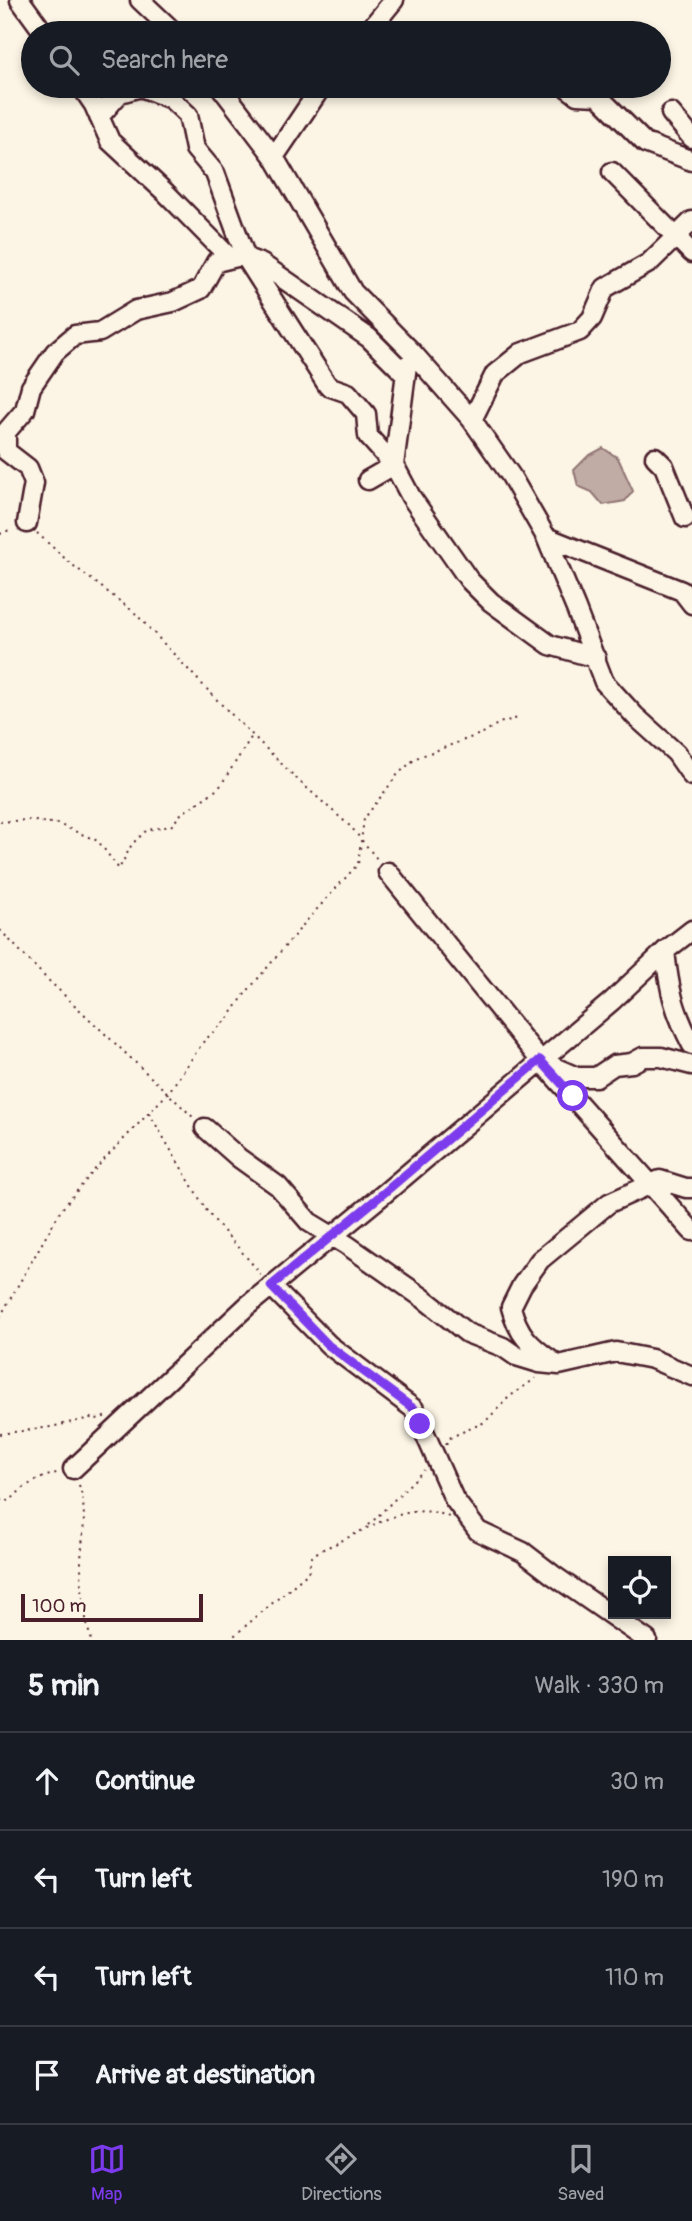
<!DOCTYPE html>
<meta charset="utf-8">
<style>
:root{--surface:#171b24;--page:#242831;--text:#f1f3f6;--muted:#9ea1a6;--line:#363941;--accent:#7c3aed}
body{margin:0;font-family:Pangolin,sans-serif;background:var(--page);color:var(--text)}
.controls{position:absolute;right:21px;bottom:21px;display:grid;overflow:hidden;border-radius:0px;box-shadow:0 4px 10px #0003}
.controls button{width:63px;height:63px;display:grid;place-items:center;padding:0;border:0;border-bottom:2px solid var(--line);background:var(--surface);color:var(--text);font:35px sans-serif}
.scale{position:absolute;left:21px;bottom:18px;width:182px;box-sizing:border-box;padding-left:7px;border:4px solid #4a1f2b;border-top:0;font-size:19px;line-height:24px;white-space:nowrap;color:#4a1f2b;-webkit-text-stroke:5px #fcf5e5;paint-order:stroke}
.stop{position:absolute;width:21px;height:21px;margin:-16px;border:5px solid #7c3aed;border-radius:50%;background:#fff}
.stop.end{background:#7c3aed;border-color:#fff;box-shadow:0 2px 7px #0008}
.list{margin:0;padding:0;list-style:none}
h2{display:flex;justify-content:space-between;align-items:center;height:91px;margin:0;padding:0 28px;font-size:30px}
h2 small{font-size:23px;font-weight:400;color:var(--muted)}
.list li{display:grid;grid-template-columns:46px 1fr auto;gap:21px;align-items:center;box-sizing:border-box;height:98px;padding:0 28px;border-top:2px solid var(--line)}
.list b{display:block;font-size:26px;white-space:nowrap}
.list em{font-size:23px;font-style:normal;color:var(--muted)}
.icon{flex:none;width:38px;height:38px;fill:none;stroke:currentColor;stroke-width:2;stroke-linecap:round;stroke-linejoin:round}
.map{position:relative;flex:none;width:692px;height:1640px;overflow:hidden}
.search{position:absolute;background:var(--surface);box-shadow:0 4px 10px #0003;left:21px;right:21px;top:21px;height:77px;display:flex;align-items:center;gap:18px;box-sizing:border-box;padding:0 24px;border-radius:38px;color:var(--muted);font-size:26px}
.sheet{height:483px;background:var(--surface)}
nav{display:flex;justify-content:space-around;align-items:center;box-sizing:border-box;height:98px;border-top:2px solid var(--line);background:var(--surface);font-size:19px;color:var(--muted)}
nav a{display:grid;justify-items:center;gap:4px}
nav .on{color:var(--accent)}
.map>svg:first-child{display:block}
</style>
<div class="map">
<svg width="692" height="1640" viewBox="0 0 692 1640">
<rect width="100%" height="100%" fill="#fcf5e5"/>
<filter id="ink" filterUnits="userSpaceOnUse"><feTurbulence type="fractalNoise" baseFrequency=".0143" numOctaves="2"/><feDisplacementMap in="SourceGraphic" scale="14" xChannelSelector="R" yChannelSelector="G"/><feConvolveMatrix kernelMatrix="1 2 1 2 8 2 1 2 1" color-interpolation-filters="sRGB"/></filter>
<g filter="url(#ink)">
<!-- water -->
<path fill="#c0aca5" stroke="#917474" stroke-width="2" d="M603 448 618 458 633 491 625 501 603 505 592 492 578 486 574 470 588 456Z"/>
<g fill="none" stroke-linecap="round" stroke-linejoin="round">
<defs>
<path id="minor" d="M20 0 44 33
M140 0 175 33
M367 33 394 0
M81 86 94 105 110 141 166 193 230 258
M220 86 274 157 353 292 411 351 472 420 511 476 546 537 576 609 604 682 635 716 676 753 692 776
M565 86 577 95 598 96 645 143 692 161
M671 113 692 138
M99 117 120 93 141 87 171 99 188 115 195 149 215 173 246 258 328 386 348 393 366 414 368 436 394 465 411 497 469 580 491 602 550 645 596 658
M274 157 322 86
M612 172 692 253
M472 420 495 374 521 353 580 331 592 318 605 288 649 263 692 221
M655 457 664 466 685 518
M368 480 394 465 407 365
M27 523 34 483 28 468 6 451V432L25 410 31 387 55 352 75 335 100 332 136 310 173 302 201 289 216 262 241 256 262 264 369 338 405 374
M546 537 682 591 692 604
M388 872 540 1060 692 1231
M665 951C669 989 674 1011 692 1045
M547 1064 577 1077H596L614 1065 632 1063 643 1057H661L692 1065
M205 1128 239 1158 278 1186 309 1222 347 1245 423 1298 467 1333 503 1347 516 1356 539 1363 559 1365 616 1352 652 1359 692 1376
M271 1286 329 1345 414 1409 454 1499 478 1531 523 1552 553 1575 647 1640
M552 1361C529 1345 518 1334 511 1307L522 1285 540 1260 609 1203 660 1180 686 1188H692
M73 1469 247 1306 385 1193 612 1001 665 951 692 930"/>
</defs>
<!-- minor casing -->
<use href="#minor" stroke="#4a1f2b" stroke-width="23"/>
<!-- path -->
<path stroke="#4a1f2b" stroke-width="2" stroke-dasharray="2 5" stroke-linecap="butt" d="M37 533 70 563 134 612 219 702 299 781 351 827 378 860
M0 534 12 529
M0 822 27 820 58 824 98 841 119 869 132 844 147 830 171 826 181 814 219 788 252 736
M0 930 45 977 195 1119
M149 1113 208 1213 261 1274
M0 1317 61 1210 97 1167 168 1093 204 1041 229 1017 245 994 309 918 358 864 364 819 398 774 416 758 483 733 499 723 518 718
M0 1434 51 1427 90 1418 100 1419 106 1416
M446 1444 451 1437 485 1422 509 1397 536 1378
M79 1485C88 1514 82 1534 81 1562 81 1589 84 1615 91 1640
M0 1500 10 1501C25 1484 38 1478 60 1472
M369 1525 424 1470
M229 1640 308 1573C309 1569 310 1561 312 1557 319 1549 332 1546 341 1541 374 1525 412 1500 449 1517"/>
<!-- minor -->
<use href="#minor" stroke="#fcf5e5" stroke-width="18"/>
</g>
</g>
<g fill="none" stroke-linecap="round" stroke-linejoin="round" filter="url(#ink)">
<!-- route -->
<path stroke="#7c3aed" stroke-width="9" d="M420 1424 414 1409 328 1345 271 1286 385 1192 540 1060 573 1096"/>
</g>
</svg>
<div class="controls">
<button><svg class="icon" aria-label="locate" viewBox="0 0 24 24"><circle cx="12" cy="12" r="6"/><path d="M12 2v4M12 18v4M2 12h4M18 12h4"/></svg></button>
</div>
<div class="scale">100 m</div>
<div class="stop" style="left:573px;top:1096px"></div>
<div class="stop end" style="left:420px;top:1424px"></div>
<div class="search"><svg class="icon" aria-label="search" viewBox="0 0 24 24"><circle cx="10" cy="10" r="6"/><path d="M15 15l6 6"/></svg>Search here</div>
</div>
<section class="sheet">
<h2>5 min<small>Walk · 330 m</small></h2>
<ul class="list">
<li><svg class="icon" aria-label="ahead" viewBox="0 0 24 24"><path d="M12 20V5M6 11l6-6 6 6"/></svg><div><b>Continue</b></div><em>30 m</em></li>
<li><svg class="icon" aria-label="left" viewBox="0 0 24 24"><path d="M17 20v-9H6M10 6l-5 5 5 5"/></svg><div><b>Turn left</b></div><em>190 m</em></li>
<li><svg class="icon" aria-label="left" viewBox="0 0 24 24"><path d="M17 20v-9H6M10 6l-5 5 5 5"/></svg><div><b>Turn left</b></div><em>110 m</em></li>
<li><svg class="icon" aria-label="arrive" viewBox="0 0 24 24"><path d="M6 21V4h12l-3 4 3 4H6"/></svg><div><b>Arrive at destination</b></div></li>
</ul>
</section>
<nav>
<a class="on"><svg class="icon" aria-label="map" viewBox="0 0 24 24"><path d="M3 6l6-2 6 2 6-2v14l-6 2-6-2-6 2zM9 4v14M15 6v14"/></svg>Map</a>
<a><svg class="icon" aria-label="directions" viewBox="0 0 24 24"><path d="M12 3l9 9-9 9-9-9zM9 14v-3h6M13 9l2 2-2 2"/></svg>Directions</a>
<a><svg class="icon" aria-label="saved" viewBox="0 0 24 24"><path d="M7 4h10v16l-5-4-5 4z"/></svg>Saved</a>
</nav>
